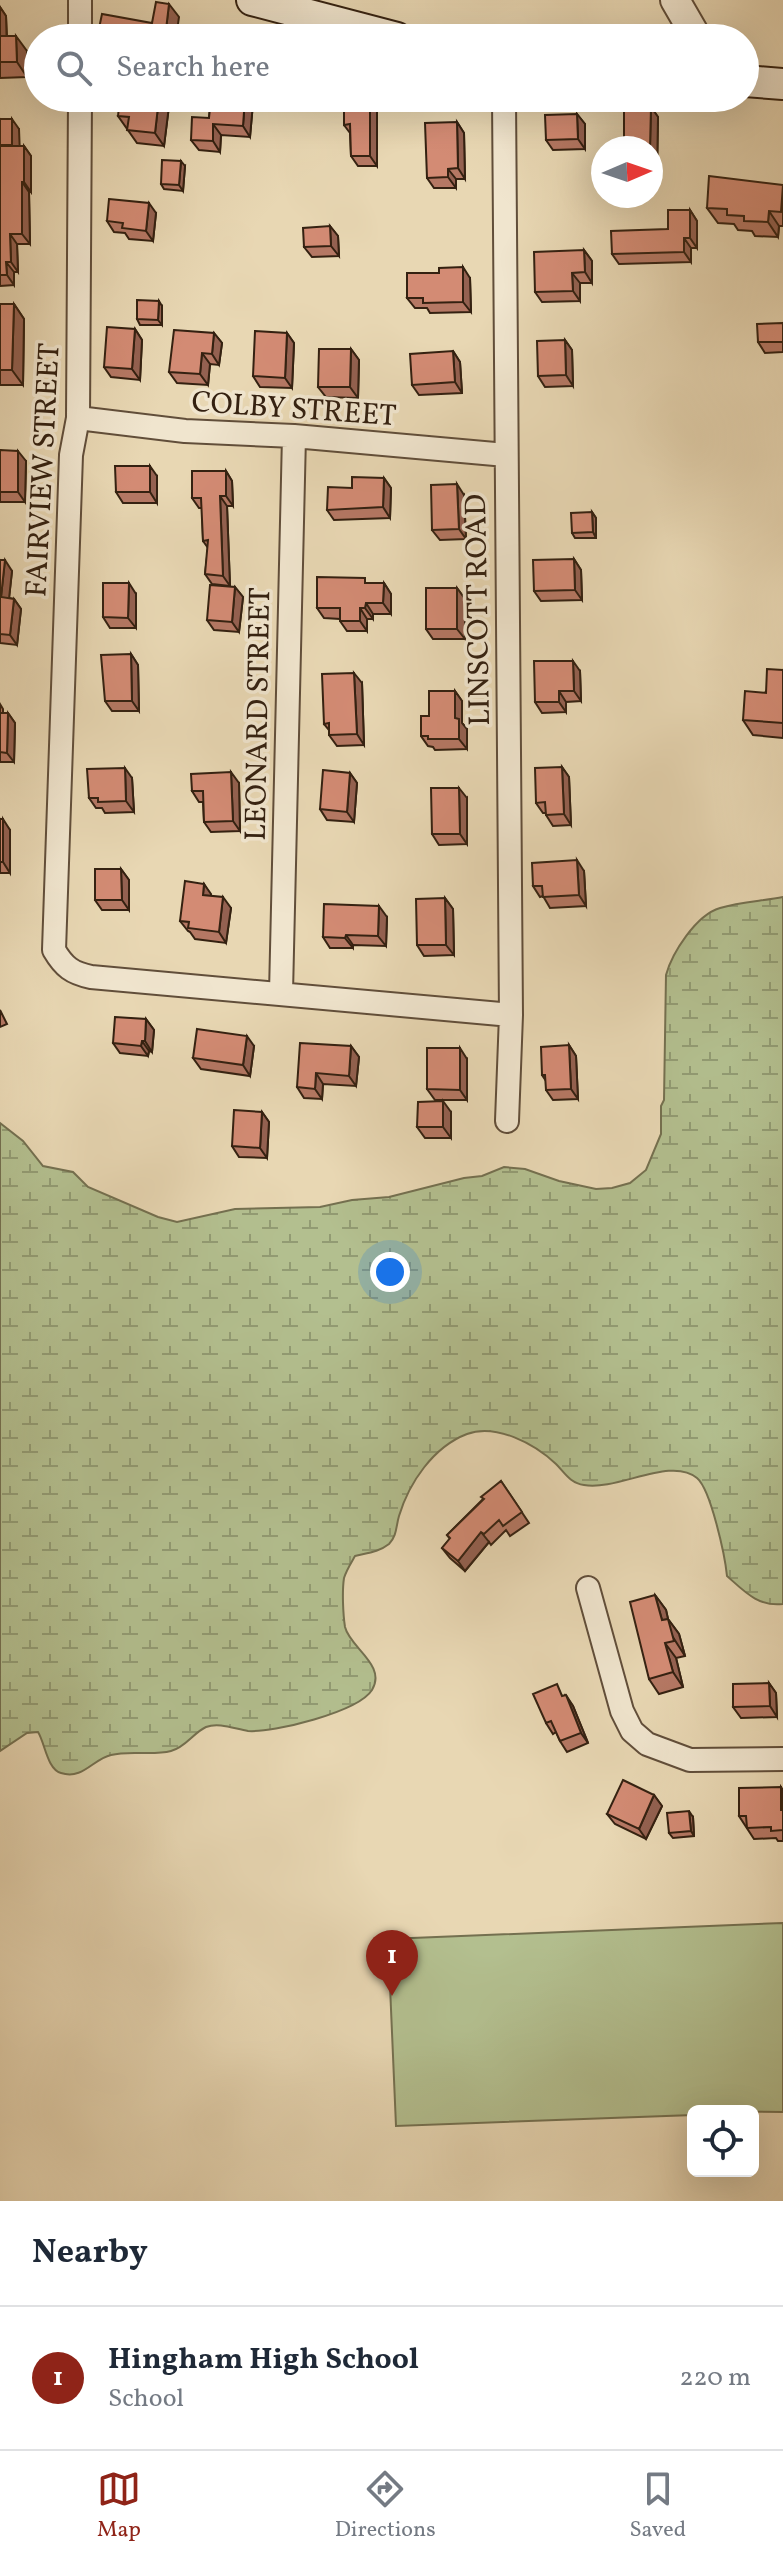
<!DOCTYPE html>
<style>
:root{--surface:#fff;--page:#f2f2f3;--text:#1f2937;--muted:#747a83;--line:#e0e1e3;--accent:#8f2418}
body{margin:0;font-family:Vollkorn,serif;background:var(--page);color:var(--text)}
.controls{position:absolute;right:24px;bottom:24px;display:grid;overflow:hidden;border-radius:12px;box-shadow:0 8px 32px #0002}
.controls button{width:72px;height:72px;display:grid;place-items:center;padding:0;border:0;border-bottom:2px solid var(--line);background:var(--surface);color:var(--text);font:40px sans-serif}
.compass{position:absolute;left:591px;top:136px;width:72px;height:72px;border-radius:50%;background:var(--surface);box-shadow:0 8px 32px #0002;rotate:88deg}
.you{position:absolute;left:390px;top:1272px;width:28px;height:28px;margin:-20px;border:6px solid #fff;border-radius:50%;background:#1a73e8;box-shadow:0 0 0 12px #1a73e833}
.badge{display:grid;place-items:center;width:52px;height:52px;border-radius:50%;background:var(--accent);color:#fff;font-size:26px;font-weight:700}
.pin{position:absolute;translate:-50% -66px;filter:drop-shadow(0 2px 4px #0008)}
.pin::after{content:'';position:absolute;top:42px;width:28px;height:24px;background:inherit;clip-path:polygon(0 0,100% 0,50% 100%)}
.list{margin:0;padding:0;list-style:none}
h2{display:flex;justify-content:space-between;align-items:center;height:104px;margin:0;padding:0 32px;font-size:34px}
h2 small{font-size:26px;font-weight:400;color:var(--muted)}
.list li{display:grid;grid-template-columns:52px 1fr auto;gap:24px;align-items:center;box-sizing:border-box;height:144px;padding:0 32px;border-top:2px solid var(--line)}
.list b{display:block;font-size:30px;white-space:nowrap}
.list p{margin:0;font-size:26px;white-space:nowrap;color:var(--muted)}
.list em{font-size:26px;font-style:normal;color:var(--muted)}
.icon{flex:none;width:44px;height:44px;fill:none;stroke:currentColor;stroke-width:2;stroke-linecap:round;stroke-linejoin:round}
.map{position:relative;flex:none;width:783px;height:2201px;overflow:hidden}
.search{position:absolute;background:var(--surface);box-shadow:0 8px 32px #0002;left:24px;right:24px;top:24px;height:88px;display:flex;align-items:center;gap:20px;box-sizing:border-box;padding:0 28px;border-radius:44px;color:var(--muted);font-size:30px}
.sheet{height:248px;background:var(--surface)}
nav{display:flex;justify-content:space-around;align-items:center;box-sizing:border-box;height:112px;border-top:2px solid var(--line);background:var(--surface);font-size:22px;color:var(--muted)}
nav a{display:grid;justify-items:center;gap:4px}
nav .on{color:var(--accent)}
.map>svg:first-child{display:block}
</style>
<div class="map">
<svg width="783" height="2201" viewBox="0 0 783 2201">
<defs>
<pattern id="wetland-marsh" width="20" height="14" patternUnits="userSpaceOnUse" patternTransform="scale(2)"><rect width="20" height="14" fill="#b3bf8f"/><path d="M1 5h8M5 5V1M11 12h8M15 12V8" fill="none" stroke="#929b73"/></pattern>
</defs>
<rect width="100%" height="100%" fill="#e8d7b3"/>
<filter id="stains"><feTurbulence type="fractalNoise" baseFrequency=".0025" numOctaves="4"/><feColorMatrix values="0 0 0 0 .2 0 0 0 0 .09 0 0 0 0 .02 0 0 0 .5 -.17"/></filter>
<radialGradient id="worn" r=".72"><stop offset=".6" stop-color="#630" stop-opacity="0"/><stop offset="1" stop-color="#630" stop-opacity=".3"/></radialGradient>
<!-- wetland -->
<path fill="url(#wetland-marsh)" stroke="#747050" stroke-width="2" d="M783 897V1604C758 1607 744 1591 727 1576 725 1556 711 1490 697 1478 671 1456 618 1491 584 1485 570 1483 565 1473 556 1464 535 1444 496 1423 467 1434 433 1447 409 1483 399 1516 396 1526 397 1536 389 1544 379 1552 367 1553 355 1556 351 1563 346 1571 344 1578 342 1591 343 1614 345 1627 350 1648 387 1665 372 1690 358 1712 273 1733 248 1731 235 1729 219 1722 206 1727 193 1733 186 1747 171 1751 152 1756 130 1750 111 1755 93 1759 83 1780 61 1773 47 1769 45 1743 38 1732L27 1733 0 1751V1123L23 1141 43 1166 73 1172 88 1187 158 1217 177 1222 235 1209 320 1207 352 1200 389 1197 464 1178 482 1176 504 1167 525 1169 559 1181 596 1189 612 1188 630 1183 646 1170 661 1134V1106L664 1100 666 975C672 953 696 915 720 908 740 902 763 901 783 897Z"/>
<!-- pitch -->
<path fill="#b3bf8f" stroke="#747050" stroke-width="2" d="M783 1923V2112L693 2111V2115L396 2126 388 1939Z"/>
<g fill="none" stroke-linecap="round" stroke-linejoin="round">
<defs>
<path id="minor" d="M80 38V0
M80 98 78 418 71 455 54 950C64 967 72 973 91 977L511 1015
M504 98 511 1015 507 1121
M78 418 185 431 294 436 506 455
M281 993 294 436
M588 1588 622 1711 632 1731 647 1744 690 1760 783 1759"/>
<path id="tertiary" d="M675 0 697 38"/>
<path id="secondary" d="M252 0 397 38
M745 81 783 84"/>
</defs>
<!-- minor casing -->
<use href="#minor" stroke="#614e3a" stroke-width="26"/>
<!-- tertiary casing -->
<use href="#tertiary" stroke="#614e3a" stroke-width="32"/>
<!-- secondary casing -->
<use href="#secondary" stroke="#342111" stroke-width="34"/>
<!-- minor -->
<use href="#minor" stroke="#f0e5ce" stroke-width="22"/>
<!-- tertiary -->
<use href="#tertiary" stroke="#f0e5ce" stroke-width="28"/>
<!-- secondary -->
<use href="#secondary" stroke="#f0e5ce" stroke-width="30"/>
</g>
<!-- wall -->
<path fill="#b57864" stroke="#342111" stroke-width="2" d="M0 7 6 16 7 36 27 51V77L0 78Z
M170 98 164 146 137 143 118 116Z
M211 98H249L253 103 250 137 221 135 220 152 199 150 191 140 209 118Z
M344 98H387V106H377V166H358L351 156 350 133 344 125Z
M651 107 658 117 657 175H651V148L627 146 624 141Z
M577 114 585 124V149L553 150 546 140Z
M0 119 19 129V146H24L31 156V192H29L30 244H17L18 272H14V285L0 286Z
M457 122 464 133 465 179H456V188H434L427 178Z
M185 166 183 191 164 189 161 184Z
M783 185V226H779L778 237 755 236 752 231 738 230 734 224 718 223 707 208Z
M690 210 697 221V248H691V262L619 264 612 254 668 229Z
M156 213 153 241 129 239 125 233 114 232 107 221Z
M330 226 338 236 339 256 312 257 304 247Z
M584 250 592 261V283H580V301L542 302 535 292Z
M470 278 471 312 430 313 427 308H415L407 298Z
M0 304H14L24 319 23 385H0Z
M162 306V325H140L137 319Z
M783 323V352L765 353 758 342Z
M135 329 142 340 140 380 111 377 104 367Z
M214 333 222 343 219 365 210 364 208 385 177 383 169 372Z
M287 333 294 343 292 388 260 387 253 376Z
M565 340 572 350 573 386 545 387 538 376Z
M351 349 359 360 358 398 326 397 318 387Z
M453 351 460 362 462 393 419 395 412 385Z
M0 450 26 461 25 502H0Z
M226 471 232 481 233 506H227L230 586 212 584 205 574 208 548 203 541 202 508H199L192 498Z
M157 476V503H123L116 492Z
M384 478 391 488 390 518 334 520 327 510 352 488Z
M464 495 466 539 440 540 432 530Z
M592 512 596 518V538H575L572 533Z
M574 559 581 570 582 600 541 601 534 591Z
M0 560 12 571 9 598 14 599 21 609 17 645 0 643Z
M369 583H384L391 594V614H373V619H367V631H347L340 621V619L324 618 317 608Z
M235 587 243 597 239 632 214 630 207 620Z
M457 588 465 599V639H433L426 629Z
M136 594V628H110L103 617Z
M131 654 138 665 139 711H112L105 701Z
M783 670V738L753 735 743 720Z
M580 671 581 701 566 702V712L542 713 535 702Z
M362 683 364 745 337 746 329 735V730L324 724Z
M455 691 462 701V723L467 729V749L435 750 433 747 428 746 421 736 429 716Z
M0 704 3 709V713H8L15 723 14 762H0Z
M562 767 569 777 571 825 553 826 546 815V813H543L536 803Z
M350 773 357 783 354 822 327 820 320 809Z
M132 778 134 812 105 813 102 808H96L89 798Z
M239 783 240 831 211 832 204 822 203 802H199L192 791Z
M467 798V844L439 845 432 834Z
M0 819 10 830V873H0Z
M121 869 129 880V910H102L95 900Z
M584 871 586 906 550 908 543 896 540 897 533 886Z
M204 884 211 896 231 908 226 943 195 939 190 932 188 931 180 921Z
M445 898 453 909 454 955 424 956 417 945Z
M387 917 386 946 353 945V948H330L323 937Z
M0 1010 7 1024 0 1027Z
M146 1019 154 1030 152 1052 149 1051 148 1056 120 1053 113 1043Z
M569 1045 576 1056 578 1099 553 1100 546 1090V1081L542 1075Z
M254 1046 250 1076 201 1069 193 1058Z
M351 1046 359 1057 356 1086 323 1084 322 1099 304 1098 297 1087Z
M467 1059V1100H435L427 1089Z
M262 1112 269 1122 267 1158 239 1157 232 1146Z
M451 1112V1138H425L417 1127Z
M501 1481 529 1523 510 1536 506 1530 491 1545 489 1542 465 1571 450 1558 442 1548 450 1539 447 1535Z
M655 1595 666 1610 668 1619 679 1634 685 1656 676 1658 683 1687 659 1694 649 1679Z
M769 1683 776 1693 777 1717 741 1718 733 1707Z
M565 1695 573 1706 588 1743 567 1752 560 1741 556 1732 553 1734 546 1723Z
M783 1790V1841H778L776 1838 754 1839 739 1816Z
M654 1795 662 1806 646 1839 615 1824 607 1814Z
M693 1817 694 1836 673 1838 669 1833Z"/>
<!-- shaded-wall -->
<path fill="#946151" stroke="#342111" stroke-width="2" d="M169 4 179 17 176 38H165Z
M0 7 6 16 7 52 0 41Z
M16 36 27 51V77L17 62Z
M159 98H170L164 146 155 133Z
M245 98H249L253 103 250 137 243 126Z
M370 98H371L377 106V166L370 156Z
M381 98H387V106Z
M651 107 658 117 657 175 651 167V148H650Z
M577 114 585 124V149L578 139Z
M12 119 19 129 20 155 12 145Z
M457 122 464 133 465 179 458 168Z
M213 124 221 135 220 152 213 141Z
M24 146 31 156V192L24 182Z
M181 161 185 166 183 191 179 185Z
M448 169 456 179V188L448 177Z
M22 182 29 192 30 244 22 234Z
M149 203 156 213 153 241 146 231Z
M690 210 697 221V248L690 238Z
M769 211 779 226 778 237 768 222Z
M330 226 338 236 339 256 331 246Z
M10 234 17 244 18 272 11 262Z
M684 238 691 248V262L684 252Z
M584 250 592 261V283L585 272Z
M6 262 14 272V285L7 275Z
M463 267 470 278 471 312 463 302Z
M572 273 580 283V301L573 291Z
M159 301 162 306V325L158 320Z
M14 304 24 319 23 385 12 370Z
M135 329 142 340 140 380 132 369Z
M214 333 222 343 219 365 212 354Z
M287 333 294 343 292 388 285 378Z
M565 340 572 350 573 386 566 375Z
M351 349 359 360 358 398 350 387Z
M453 351 460 362 462 393 455 382Z
M202 353 210 364 208 385 200 374Z
M18 451 26 461 25 502 18 492Z
M150 466 157 476V503L150 492Z
M226 471 232 481 233 506 226 496Z
M384 478 391 488 390 518 383 507Z
M457 484 464 495 466 539 459 529Z
M220 496 227 506 230 586 223 576Z
M592 512 596 518V538L593 532Z
M574 559 581 570 582 600 575 590Z
M5 560 12 571 8 608 1 597Z
M129 583 136 594V628L128 618Z
M384 583 391 594V614L383 603Z
M235 587 243 597 239 632 232 622Z
M457 588 465 599V639L457 629Z
M14 599 21 609 17 645 10 635Z
M366 603 373 614V619L365 608Z
M360 608 367 619V631L360 621Z
M131 654 138 665 139 711 132 701Z
M573 661 580 671 581 701 574 691Z
M354 673 362 683 364 745 357 734Z
M455 691 462 701V723L467 729V749L459 739 455 718Z
M559 691 566 702V712L559 702Z
M8 713 15 723 14 762 7 753Z
M562 767 569 777 571 825 564 814Z
M125 768 132 778 134 812 126 801Z
M231 772 239 783 240 831 233 821Z
M350 773 357 783 354 822 347 812Z
M459 788 467 798V844L460 834Z
M3 819 10 830V873L3 862Z
M577 860 584 871 586 906 579 895Z
M121 869 129 880V910L122 900Z
M204 884 211 894 210 905 203 895Z
M223 897 231 908 226 943 219 932Z
M445 898 453 909 454 955 446 945Z
M379 906 387 917 386 946 378 936Z
M346 935 353 945V948L345 938Z
M146 1019 154 1030 152 1052 145 1041Z
M247 1036 254 1046 250 1076 243 1065Z
M142 1041 149 1051 148 1056 141 1046Z
M569 1045 576 1056 578 1099 571 1089Z
M351 1046 359 1057 356 1086 349 1076Z
M460 1048 467 1059V1100L460 1090Z
M316 1073 323 1084 322 1099 315 1089Z
M443 1101 451 1112V1138L443 1127Z
M262 1112 269 1122 267 1158 260 1148Z
M481 1532 489 1542 465 1571 458 1561Z
M655 1595 666 1610 668 1619 679 1634 685 1656 662 1620Z
M665 1643 676 1658 683 1687 673 1672Z
M769 1683 776 1693 777 1717 770 1706Z
M566 1695 573 1706 588 1743 581 1733Z
M781 1787 783 1790V1812L781 1810Z
M654 1795 662 1806 646 1839 639 1829Z
M689 1811 693 1817 694 1836 691 1831Z"/>
<!-- building -->
<path fill="#d38b74" stroke="#342111" stroke-width="2" d="M156 2 169 4 165 38H97L102 14 152 23Z
M0 36H16L17 62H0Z
M120 98H159L155 133 127 130 129 117 118 116Z
M211 98H245L243 126 213 124V141L191 140 192 117 209 118Z
M344 98H370V156H351L350 124 344 125Z
M624 106 651 107 650 148H627L628 141H624Z
M577 114 578 139 546 140 545 115Z
M0 119H12V145H0Z
M457 122 458 168 448 169V177L427 178 425 123Z
M0 146H24V182H22V234H10L11 262H6L7 275H0Z
M162 160 181 161 179 185 161 184Z
M709 176 783 185 781 212 769 211 768 222 744 221V216L727 215V209L707 208Z
M109 199 149 203 146 231 122 228 123 223 107 221Z
M668 210H690V238H684V252L612 254 611 231 668 229Z
M330 226 331 246 304 247 303 228Z
M584 250 585 272 572 273 573 291 535 292 534 252Z
M463 267V302L423 303V298H407V273H439V268Z
M137 300 159 301 158 320 137 319Z
M0 304H14L12 370H0Z
M783 323V342H758L757 324Z
M107 327 135 329 132 369 104 367Z
M174 330 214 333 212 354 202 353 200 374 169 372Z
M255 331 287 333 285 378 253 376Z
M565 340 566 375 538 376 537 341Z
M319 349H351L350 387H318Z
M453 351 455 382 412 385 410 354Z
M0 450 18 451V492H0Z
M115 466H150V492H116Z
M192 471H226V496H220L223 576 205 574 208 540 203 541 201 498H192Z
M352 477 384 478 383 507 327 510 328 487 352 488Z
M457 484 459 529 432 530 431 485Z
M592 512 593 532 572 533 571 513Z
M574 559 575 590 534 591 533 560Z
M0 560H5L1 597 14 599 10 635 0 634Z
M317 577 365 578V583H384L383 603H366L365 608H360V621H340V608H317Z
M103 583H129L128 618 103 617Z
M210 585 235 587 232 622 207 620Z
M426 588H457V629H426Z
M131 654 132 701H105L101 655Z
M534 661H573L574 691H559V702H535Z
M767 669 783 670V723L743 720 745 691 766 693Z
M354 673 357 734 329 735V723L324 724 322 674Z
M429 691H455V718L459 719V739H428V736H421V716H429Z
M0 713H8L7 753 0 752Z
M562 767 564 814 546 815 545 802 536 803 535 768Z
M125 768 126 801 98 802V798H89L87 769Z
M323 770 350 773 347 812 320 809Z
M231 772 233 821 204 822 203 791H192L191 774Z
M431 788H459L460 834H432Z
M0 819H3V862H0Z
M577 860 579 895 543 897 542 886H533L532 863Z
M95 869H121L122 900H95Z
M185 881 204 884 203 895 223 897 219 932 188 928 189 922 180 921Z
M445 898 446 945H417L416 899Z
M324 904 379 906 378 936 346 935 345 938 323 937Z
M115 1017 146 1019 145 1041H142L141 1046 113 1043Z
M197 1029 247 1036 243 1065 193 1058Z
M300 1043 351 1046 349 1076 316 1073 315 1089 297 1087Z
M569 1045 571 1089 546 1090 545 1075H542L541 1047Z
M427 1048H460V1090L427 1089Z
M443 1101V1127H417L418 1102Z
M234 1110 262 1112 260 1148 232 1146Z
M501 1481 522 1512 503 1526 499 1520 484 1534 481 1532 458 1561 442 1548 450 1538 447 1535 484 1499 481 1497Z
M655 1595 662 1620 668 1619 674 1641 665 1643 673 1672 649 1679 630 1602Z
M769 1683 770 1706 733 1707V1684Z
M557 1684 562 1696 566 1695 581 1733 560 1741 551 1721 546 1723 533 1694Z
M623 1780 654 1795 639 1829 607 1814Z
M781 1787V1810H783V1830L771 1831V1827L747 1828 746 1816H739V1788Z
M689 1811 691 1831 669 1833 667 1813Z"/>
<g text-anchor="middle" stroke-width="7" stroke-linejoin="round" paint-order="stroke">
<!-- street labels -->
<g font-size="30" fill="#342111" stroke="#f0e5ce">
<text transform="translate(294 408) rotate(4)" y="10">COLBY STREET</text>
<text transform="translate(42 470) rotate(-87)" y="10">FAIRVIEW STREET</text>
<text transform="translate(477 610) rotate(-91)" y="10">LINSCOTT ROAD</text>
<text transform="translate(257 714) rotate(-89)" y="10">LEONARD STREET</text>
</g>
</g>
<rect width="100%" height="100%" filter="url(#stains)"/>
<rect width="100%" height="100%" fill="url(#worn)"/>
</svg>
<div class="controls">
<button><svg class="icon" aria-label="locate" viewBox="0 0 24 24"><circle cx="12" cy="12" r="6"/><path d="M12 2v4M12 18v4M2 12h4M18 12h4"/></svg></button>
</div>
<svg class="compass" viewBox="-18 -18 36 36"><path d="M0-13l5 13h-10z" fill="#e53935"/><path d="M0 13l5-13h-10z" fill="#747a83"/></svg>
<div class="you"></div>
<div class="pin badge" style="left:392px;top:1996px">1</div>
<div class="search"><svg class="icon" aria-label="search" viewBox="0 0 24 24"><circle cx="10" cy="10" r="6"/><path d="M15 15l6 6"/></svg>Search here</div>
</div>
<section class="sheet">
<h2>Nearby<small></small></h2>
<ul class="list">
<li><span class="badge">1</span><div><b>Hingham High School</b><p>School</p></div><em>220 m</em></li>
</ul>
</section>
<nav>
<a class="on"><svg class="icon" aria-label="map" viewBox="0 0 24 24"><path d="M3 6l6-2 6 2 6-2v14l-6 2-6-2-6 2zM9 4v14M15 6v14"/></svg>Map</a>
<a><svg class="icon" aria-label="directions" viewBox="0 0 24 24"><path d="M12 3l9 9-9 9-9-9zM9 14v-3h6M13 9l2 2-2 2"/></svg>Directions</a>
<a><svg class="icon" aria-label="saved" viewBox="0 0 24 24"><path d="M7 4h10v16l-5-4-5 4z"/></svg>Saved</a>
</nav>
